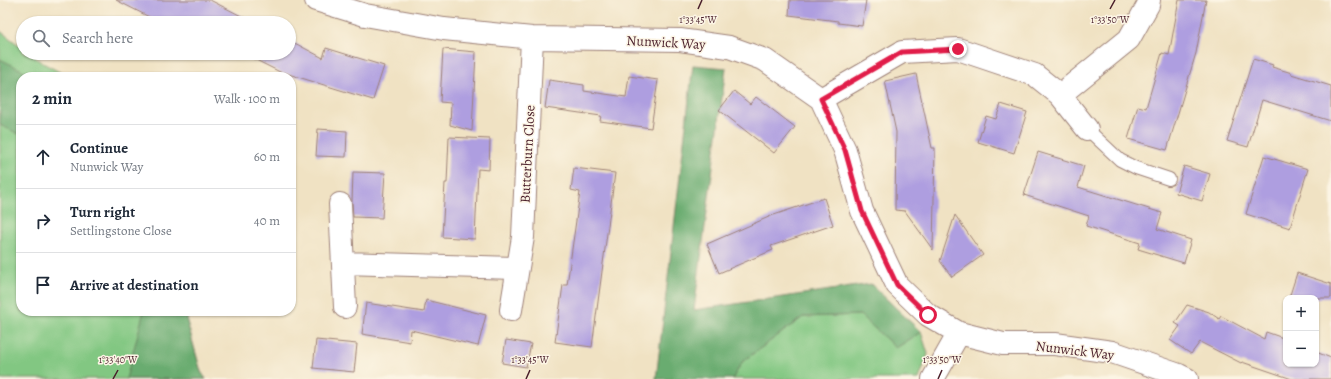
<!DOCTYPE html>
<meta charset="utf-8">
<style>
:root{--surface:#fff;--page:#f2f2f3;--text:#1f2937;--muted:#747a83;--line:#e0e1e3}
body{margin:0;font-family:Alegreya,serif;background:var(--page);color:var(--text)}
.controls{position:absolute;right:12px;bottom:12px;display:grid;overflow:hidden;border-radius:8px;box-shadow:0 1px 3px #0004}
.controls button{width:36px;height:36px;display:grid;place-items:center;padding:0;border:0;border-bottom:1px solid var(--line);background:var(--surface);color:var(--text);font:20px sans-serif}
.stop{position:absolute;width:12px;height:12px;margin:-9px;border:3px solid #e11d48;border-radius:50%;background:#fff}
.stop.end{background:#e11d48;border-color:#fff;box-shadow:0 1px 4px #0008}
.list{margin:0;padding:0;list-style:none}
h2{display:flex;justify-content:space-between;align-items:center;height:52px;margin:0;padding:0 16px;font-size:17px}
h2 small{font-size:13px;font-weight:400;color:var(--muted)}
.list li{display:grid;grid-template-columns:26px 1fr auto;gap:12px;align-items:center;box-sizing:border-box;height:64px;padding:0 16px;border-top:1px solid var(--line)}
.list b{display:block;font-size:15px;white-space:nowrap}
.list p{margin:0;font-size:13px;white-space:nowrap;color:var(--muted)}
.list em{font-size:13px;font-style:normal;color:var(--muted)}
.icon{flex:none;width:22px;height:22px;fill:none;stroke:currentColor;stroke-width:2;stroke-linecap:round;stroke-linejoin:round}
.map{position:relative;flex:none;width:1331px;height:379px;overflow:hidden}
.search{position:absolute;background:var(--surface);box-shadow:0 1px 3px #0004;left:16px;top:16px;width:280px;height:44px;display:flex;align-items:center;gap:10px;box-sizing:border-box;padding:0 14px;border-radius:22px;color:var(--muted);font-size:15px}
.panel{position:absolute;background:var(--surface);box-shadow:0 1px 3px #0004;left:16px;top:72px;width:280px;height:244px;border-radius:16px}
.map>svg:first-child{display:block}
</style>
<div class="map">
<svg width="1331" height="379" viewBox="0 0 1331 379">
<rect width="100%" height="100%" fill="#fcf5e5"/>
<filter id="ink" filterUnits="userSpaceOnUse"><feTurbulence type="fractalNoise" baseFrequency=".025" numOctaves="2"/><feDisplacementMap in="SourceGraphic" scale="8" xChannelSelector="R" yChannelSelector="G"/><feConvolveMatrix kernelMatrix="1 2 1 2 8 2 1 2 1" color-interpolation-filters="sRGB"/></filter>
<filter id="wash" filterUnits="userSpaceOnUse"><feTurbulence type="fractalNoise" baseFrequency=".012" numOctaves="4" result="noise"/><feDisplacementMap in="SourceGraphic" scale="16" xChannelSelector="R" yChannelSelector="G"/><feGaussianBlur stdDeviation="0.9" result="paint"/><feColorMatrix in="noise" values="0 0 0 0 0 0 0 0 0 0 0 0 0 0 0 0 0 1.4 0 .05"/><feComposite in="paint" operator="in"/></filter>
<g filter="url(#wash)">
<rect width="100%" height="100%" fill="#f0e2c3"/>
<!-- green -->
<path fill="#82c782" stroke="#667356" d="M0 31 23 48V53H29L41 62 69 77H21V311H188L187 322 201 372 206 379H0Z
M860 315 896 348 921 332 928 354 919 379H732L743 361 803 317Z"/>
<!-- forest -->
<path fill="#69ac70" stroke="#5a664e" d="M0 59 36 77H21V135L0 125Z
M693 65 726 68 694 310 871 284 921 332 896 348 860 315 803 317 743 361 732 379H656Z
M144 311H188L187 322 201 372 206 379H126Z"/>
<g id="blocks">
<!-- building -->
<path fill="#ae9ee0" d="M116 0H210L255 23H161Z
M790 0H866L862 26 838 23V21L789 15Z
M1179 0H1206L1196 53 1167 150 1128 139 1138 106 1146 108 1162 53 1169 55Z
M289 40 323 58 326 48 384 66 373 100 285 73 284 74 242 53H289Z
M443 49 476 52 472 131 450 125 451 103 440 102Z
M1253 59 1273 65 1272 67 1292 73 1291 74 1331 86V121L1262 100 1248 147 1227 141Z
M916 74 932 148H935L933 250 905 211 895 210 896 132 885 81Z
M629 76 658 80 651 128 600 121 601 116 545 108 549 80 584 85V91L626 97Z
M734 91 750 104 756 97 795 127 774 153 719 110Z
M1001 104 1027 112 1014 153 978 142 986 116 996 119Z
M318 129 347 131 346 157 316 156Z
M449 137 490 139 489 170 478 169 475 239 442 237 445 183H447Z
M1038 152 1084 166 1078 187 1162 213 1157 229 1191 240 1184 263 1138 249 1140 243 1086 226 1089 216 1024 195Z
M1264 156 1308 169 1290 228 1246 214Z
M1184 166 1210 174 1202 201 1176 193Z
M574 168 615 173 592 347 555 342 563 285H567L580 192 571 190Z
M353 172 385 173 382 218 353 217 352 202Z
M824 198 833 225 771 246 773 250 719 273 707 244 771 216Z
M955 215 983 255 952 277 940 261Z
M1297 273 1331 284V298H1289Z
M426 300 486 315 478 346 411 330 410 342 362 334 366 303 424 312Z
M1187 305 1209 312 1219 319 1221 316 1264 339 1266 332 1286 339V364H1316V352L1331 358V379H1292L1242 362 1241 363 1200 342 1191 354 1170 340 1180 326 1175 323Z
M316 340 357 344 354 372 313 368Z
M506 340 531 344 526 367 502 363Z"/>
</g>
</g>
<g filter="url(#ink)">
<use href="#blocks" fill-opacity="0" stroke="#9d8077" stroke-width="1"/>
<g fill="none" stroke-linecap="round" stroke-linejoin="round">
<defs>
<path id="lane" d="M1087 129 1120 160 1136 168 1169 179"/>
<path id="street" d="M316 0 365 15 444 29 532 38 680 40 729 47 765 60 821 99 845 150 862 211 897 285 928 315 959 333 1003 344H1055L1112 352 1179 375 1187 379
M1060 95 1129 39 1148 5 1149 0
M821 99 902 52 958 49 1035 75 1060 95 1087 129
M340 204 345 307
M343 263 518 268
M511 310 523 237 532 38
M933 379 959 333"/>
</defs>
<!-- lane casing -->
<use href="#lane" stroke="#9d8077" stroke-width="14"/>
<!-- street casing -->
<use href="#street" stroke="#9d8077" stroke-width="24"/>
<!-- lane -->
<use href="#lane" stroke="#fff" stroke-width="12"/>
<!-- street -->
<use href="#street" stroke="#fff" stroke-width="22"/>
</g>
</g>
<g fill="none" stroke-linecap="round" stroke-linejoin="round" filter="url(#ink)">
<!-- route -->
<path stroke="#e11d48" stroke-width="5" d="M928 315 897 285 862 211 845 150 821 99 902 52 958 49"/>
</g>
<!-- ticks -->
<path fill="none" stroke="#4a1f2b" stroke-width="1.5" d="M698 9 702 0M1110 9 1115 0M113 379 118 370M526 379 530 370M938 379 942 370"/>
<g text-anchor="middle" stroke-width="3" stroke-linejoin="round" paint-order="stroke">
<!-- street labels -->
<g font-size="14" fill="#4a1f2b" stroke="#fcf5e5">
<text transform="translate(666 42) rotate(3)" y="5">Nunwick Way</text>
<text transform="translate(527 154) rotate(-87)" y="5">Butterburn Close</text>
<text transform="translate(1075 350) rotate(7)" y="5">Nunwick Way</text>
</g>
</g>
<g font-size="10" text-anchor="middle" fill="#4a1f2b" stroke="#fcf5e5" stroke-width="3" stroke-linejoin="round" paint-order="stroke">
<text x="698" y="23">1°33'45"W</text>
<text x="1110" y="23">1°33'50"W</text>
<text x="118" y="363">1°33'40"W</text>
<text x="530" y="363">1°33'45"W</text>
<text x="942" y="363">1°33'50"W</text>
</g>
</svg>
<div class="controls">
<button>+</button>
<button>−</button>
</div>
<div class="stop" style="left:928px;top:315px"></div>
<div class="stop end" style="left:958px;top:49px"></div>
<div class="search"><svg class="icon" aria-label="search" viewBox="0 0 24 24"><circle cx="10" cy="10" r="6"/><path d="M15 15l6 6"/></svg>Search here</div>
<section class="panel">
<h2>2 min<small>Walk · 100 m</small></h2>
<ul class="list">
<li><svg class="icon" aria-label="ahead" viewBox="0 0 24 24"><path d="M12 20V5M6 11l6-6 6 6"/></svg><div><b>Continue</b><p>Nunwick Way</p></div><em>60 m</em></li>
<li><svg class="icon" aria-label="right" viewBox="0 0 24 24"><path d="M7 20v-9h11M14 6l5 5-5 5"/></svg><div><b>Turn right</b><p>Settlingstone Close</p></div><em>40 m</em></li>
<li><svg class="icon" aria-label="arrive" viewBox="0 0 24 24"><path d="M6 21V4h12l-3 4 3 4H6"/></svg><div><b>Arrive at destination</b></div></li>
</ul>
</section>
</div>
